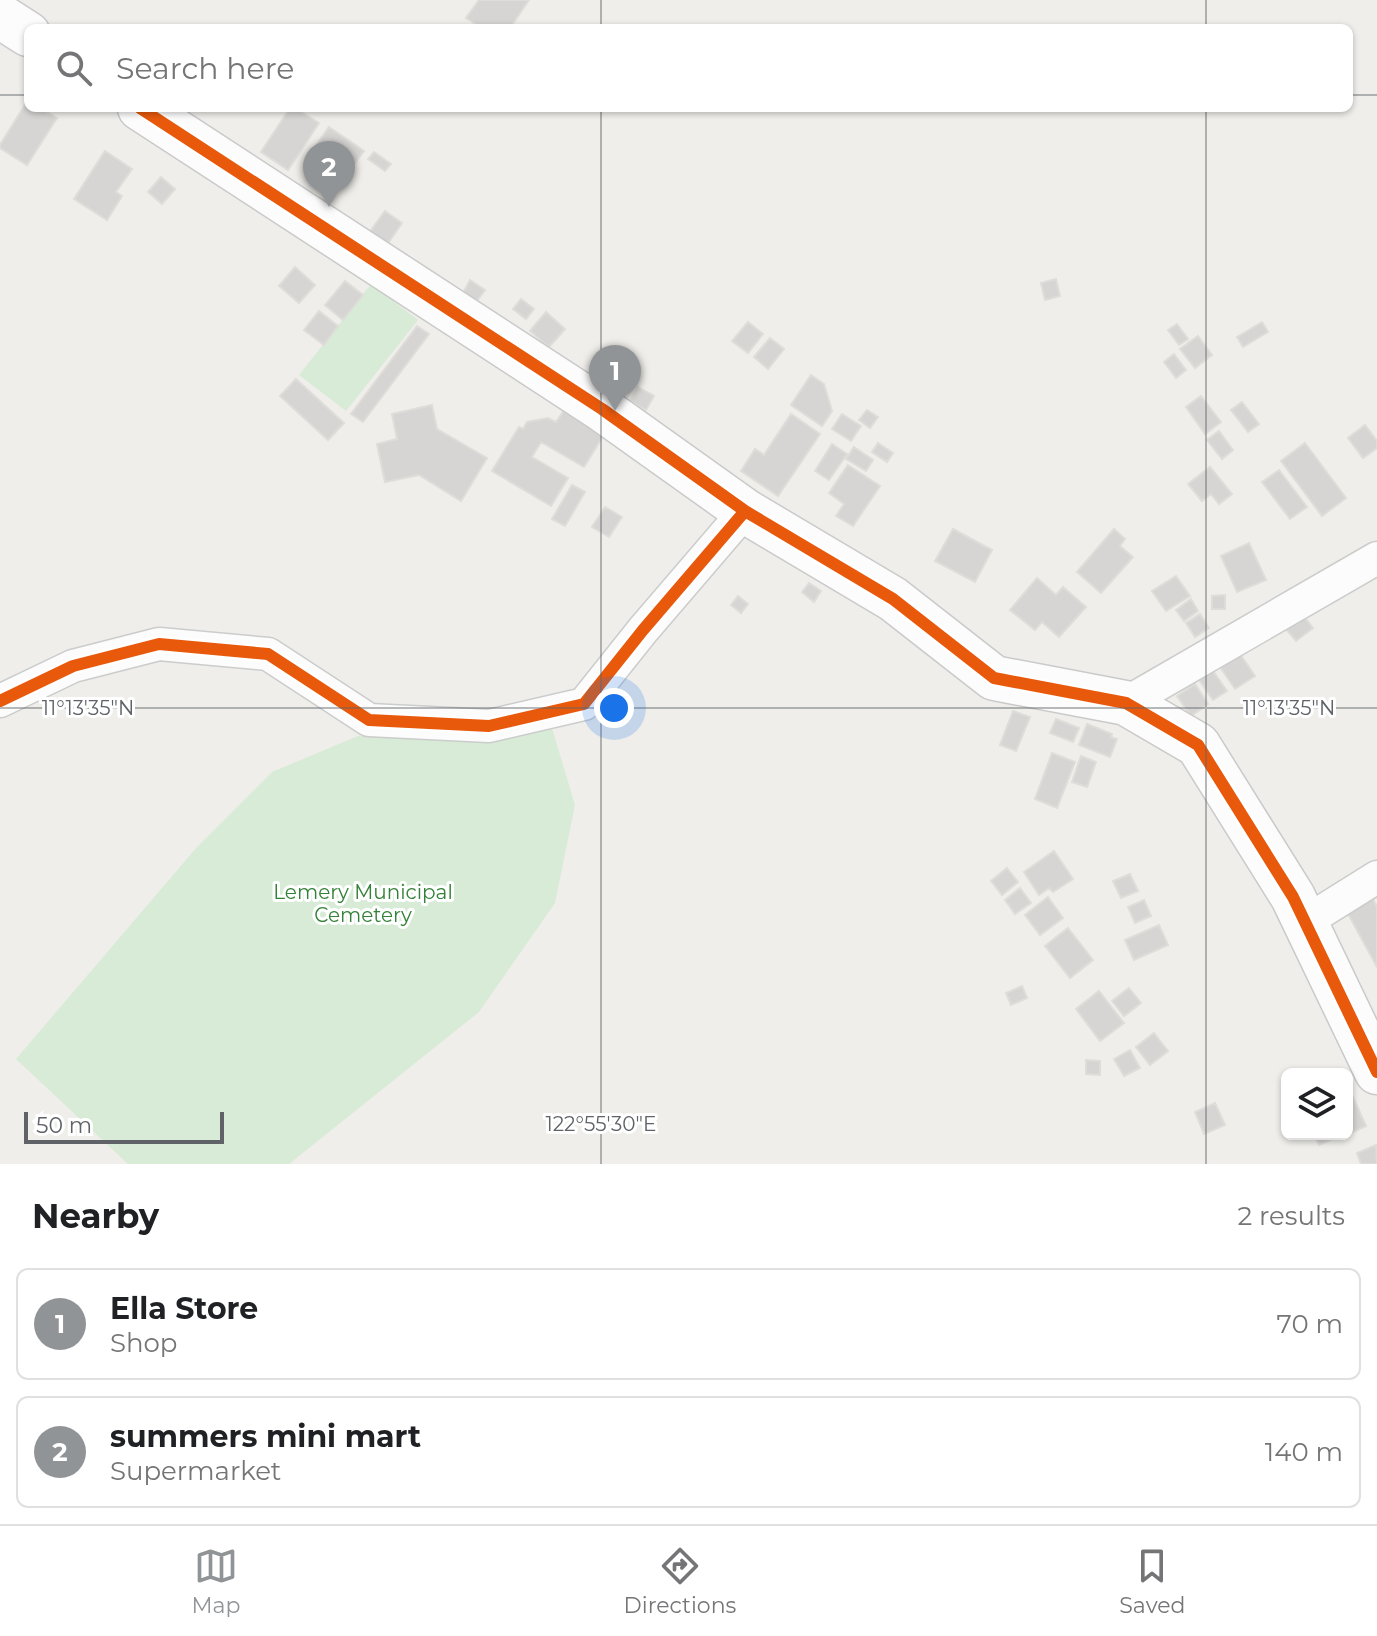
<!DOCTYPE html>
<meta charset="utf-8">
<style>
:root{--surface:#fff;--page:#f6f6f6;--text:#202124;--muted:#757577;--line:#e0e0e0;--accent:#919496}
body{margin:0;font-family:Montserrat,sans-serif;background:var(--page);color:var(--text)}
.controls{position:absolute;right:24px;bottom:24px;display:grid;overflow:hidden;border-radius:12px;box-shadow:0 2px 6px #0004}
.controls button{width:72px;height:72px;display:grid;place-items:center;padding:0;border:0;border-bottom:2px solid var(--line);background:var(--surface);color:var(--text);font:40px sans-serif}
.scale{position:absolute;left:24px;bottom:20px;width:200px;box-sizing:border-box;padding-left:8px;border:4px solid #5f6368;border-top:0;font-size:22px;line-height:28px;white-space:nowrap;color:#5f6368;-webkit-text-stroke:6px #fff;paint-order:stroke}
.you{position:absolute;left:614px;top:708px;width:28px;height:28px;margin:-20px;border:6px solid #fff;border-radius:50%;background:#1a73e8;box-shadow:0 0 0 12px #1a73e833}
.badge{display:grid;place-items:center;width:52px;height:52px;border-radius:50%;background:var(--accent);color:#fff;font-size:26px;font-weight:700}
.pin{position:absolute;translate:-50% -66px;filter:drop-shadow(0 2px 4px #0008)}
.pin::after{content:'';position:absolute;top:42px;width:28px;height:24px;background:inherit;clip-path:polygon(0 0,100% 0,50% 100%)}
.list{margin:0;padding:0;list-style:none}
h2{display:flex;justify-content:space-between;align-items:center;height:104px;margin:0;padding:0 32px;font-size:34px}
h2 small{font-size:26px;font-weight:400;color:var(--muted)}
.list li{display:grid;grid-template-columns:52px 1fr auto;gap:24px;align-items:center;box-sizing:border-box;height:112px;margin:0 16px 16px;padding:0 16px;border:2px solid var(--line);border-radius:12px}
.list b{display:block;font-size:30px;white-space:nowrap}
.list p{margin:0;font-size:26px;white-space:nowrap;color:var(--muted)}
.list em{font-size:26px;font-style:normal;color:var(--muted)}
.icon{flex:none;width:44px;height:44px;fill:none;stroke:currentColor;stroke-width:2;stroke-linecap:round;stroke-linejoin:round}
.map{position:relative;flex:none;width:1377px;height:1164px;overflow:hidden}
.search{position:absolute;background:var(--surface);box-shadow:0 2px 6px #0004;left:24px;right:24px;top:24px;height:88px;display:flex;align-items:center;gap:20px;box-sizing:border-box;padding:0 28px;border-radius:12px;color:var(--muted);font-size:30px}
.sheet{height:360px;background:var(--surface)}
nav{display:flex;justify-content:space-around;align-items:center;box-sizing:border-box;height:112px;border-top:2px solid var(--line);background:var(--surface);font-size:22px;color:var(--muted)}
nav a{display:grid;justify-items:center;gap:4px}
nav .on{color:var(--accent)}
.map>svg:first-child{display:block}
</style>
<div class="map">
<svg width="1377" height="1164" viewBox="0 0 1377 1164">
<rect width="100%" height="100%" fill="#efeeea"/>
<!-- green -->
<path fill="#d8ebd6" d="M371 284 418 320 346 411 299 375Z
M549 718 575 805 555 903 479 1012 289 1164H128L16 1059 197 847 272 772 358 736H467Z"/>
<!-- building -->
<path fill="#d6d5d3" stroke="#deddd9" stroke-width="2" d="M479 0H529L510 28H482L466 18Z
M28 100V108H41L57 118 27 165 0 148V145Z
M290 108H295L319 123 288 170 261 152Z
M329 127 364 151 352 167 340 158 332 169 310 154Z
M105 151 132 169 116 192 122 196 107 220 74 199Z
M374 152 391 164 385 171 368 159Z
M161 177 175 189 162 204 148 192Z
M385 211 402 223 384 249 366 237Z
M295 267 315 285 299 303 279 286Z
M1056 279 1060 296 1045 300 1041 283Z
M470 280 485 290 477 301 463 293Z
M345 281 363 295 343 320 325 305Z
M521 299 534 309 526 319 513 309Z
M319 311 338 326 324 345 304 330Z
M546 312 565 329 549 347 530 331Z
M748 322 763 334 748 353 732 341Z
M1262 322 1268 332 1243 347 1237 337Z
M1177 324 1188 339 1179 345 1168 330Z
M417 326 429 334 363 422 351 414Z
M1198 336 1212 355 1195 368 1180 349Z
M770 338 784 349 768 369 754 357Z
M1174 354 1186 370 1176 378 1164 362Z
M811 375 824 384 832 411 822 426 791 405Z
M296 379 344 423 328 440 280 396Z
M638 387 654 396 646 410 630 401Z
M1201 396 1221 422 1205 434 1186 407Z
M1242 402 1259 424 1248 432 1231 410Z
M432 405 437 429 487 458 461 501 419 475 385 482 377 444 397 439 392 414Z
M565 409 605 433 584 467 541 442 532 457 568 478 551 506 492 471 519 427 523 429 527 422 548 418 556 422Z
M867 410 878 417 870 428 859 420Z
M791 414 820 434 778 496 741 471 755 449 764 455Z
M842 414 861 426 851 441 832 429Z
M1365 425 1377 441V448L1363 458 1348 438Z
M1219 431 1233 450 1222 459 1207 440Z
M878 443 893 453 887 462 872 452Z
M1305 443 1346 498 1322 516 1281 461Z
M832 444 847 454 829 480 815 471Z
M854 447 873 460 866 471 846 459Z
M848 465 880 486 853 526 836 516 844 504 829 493Z
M1210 467 1232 494 1219 504 1211 494 1202 501 1188 484Z
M1279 470 1307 507 1290 519 1262 482Z
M572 485 585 492 565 526 552 519Z
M605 507 622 517 609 537 592 527Z
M953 529 992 550 975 582 935 561Z
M1114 529 1125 539 1120 546 1133 557 1101 593 1077 572Z
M1249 543 1266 580 1237 592 1221 556Z
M1176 576 1190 596 1166 611 1152 591Z
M1037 578 1056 595 1063 587 1086 607 1059 637 1042 622 1035 630 1010 610Z
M809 583 821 591 814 602 802 592Z
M1225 595V609H1212V596Z
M738 596 748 604 741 613 731 605Z
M1191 599 1198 611 1184 621 1176 610Z
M1200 614 1209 628 1195 637 1186 623Z
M1303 615 1313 628 1296 641 1285 628Z
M1240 654 1255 676 1235 689 1220 667Z
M1213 671 1227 691 1213 700 1199 680Z
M1195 684 1208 704 1191 716 1177 696Z
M1013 711 1030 717 1016 751 1000 745Z
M1056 719 1079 728 1073 742 1050 733Z
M1087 724 1112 734 1111 737 1117 739 1110 757 1079 745Z
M1052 753 1075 762 1057 808 1035 799Z
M1081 756 1096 762 1087 787 1072 782Z
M1054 851 1073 879 1053 892 1049 888 1039 895 1024 872Z
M1007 868 1018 882 1002 895 991 881Z
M1130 874 1138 891 1121 898 1113 881Z
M1020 888 1031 903 1015 914 1005 900Z
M1048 897 1063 918 1040 935 1025 915Z
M1373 899 1377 907V967L1347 912Z
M1144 900 1151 916 1135 923 1128 907Z
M1159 925 1168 945 1134 960 1125 940Z
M1068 928 1093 960 1070 978 1045 946Z
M1022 986 1027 998 1011 1005 1006 993Z
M1129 988 1141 1003 1124 1016 1112 1001Z
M1099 991 1124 1023 1100 1041 1076 1009Z
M1154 1033 1168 1051 1150 1065 1136 1047Z
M1130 1050 1140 1068 1124 1076 1114 1059Z
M1086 1060 1100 1061V1075L1086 1074Z
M1353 1097 1366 1126 1349 1134 1347 1130V1100Z
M1215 1103 1225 1125 1204 1134 1195 1112Z
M1314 1134H1339L1340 1136 1319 1145Z
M1376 1145 1377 1164H1361L1357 1153Z"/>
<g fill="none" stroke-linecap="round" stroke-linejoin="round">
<defs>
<path id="street" d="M0 701 73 666 159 644 268 654 369 720 489 726 584 704 643 630 745 511
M1126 703 1377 558
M1305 922 1377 877"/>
<path id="secondary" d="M0 16 28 34
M140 108 602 409 745 511 893 599 994 678 1126 703 1198 745 1293 897 1377 1072"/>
</defs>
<!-- street casing -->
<use href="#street" stroke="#cbcccc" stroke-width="35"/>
<!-- secondary casing -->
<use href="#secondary" stroke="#cacacb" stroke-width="47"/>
<!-- street -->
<use href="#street" stroke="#fdfcfc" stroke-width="32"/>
<!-- secondary -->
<use href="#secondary" stroke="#fdfcfc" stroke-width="44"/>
<defs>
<path id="cycleway" d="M140 108 602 409 745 511 893 599 994 678 1126 703 1198 745 1293 897 1377 1072
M0 701 73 666 159 644 268 654 369 720 489 726 584 704 643 630 745 511"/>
</defs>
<!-- cycleway casing -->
<use href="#cycleway" stroke="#fff" stroke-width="17"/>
<!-- cycleway -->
<use href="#cycleway" stroke="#e8590c" stroke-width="12"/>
</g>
<!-- ticks -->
<path fill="none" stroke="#5f6368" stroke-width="2" stroke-opacity="0.45" d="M601 0V28M1206 0V28M0 95H28M1349 95H1377M601 108V1164M1206 108V1164M0 708H1377"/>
<g text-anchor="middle" stroke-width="6" stroke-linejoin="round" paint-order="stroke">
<!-- park labels -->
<g font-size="20" fill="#348238" stroke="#fff">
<text x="363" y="899">Lemery Municipal<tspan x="363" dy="23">Cemetery</tspan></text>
</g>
</g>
<g font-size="20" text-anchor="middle" fill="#5f6368" stroke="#fff" stroke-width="6" stroke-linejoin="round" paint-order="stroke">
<text x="88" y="715">11°13'35"N</text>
<text x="1289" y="715">11°13'35"N</text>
<text x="601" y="1131">122°55'30"E</text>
</g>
</svg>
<div class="controls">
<button><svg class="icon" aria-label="layers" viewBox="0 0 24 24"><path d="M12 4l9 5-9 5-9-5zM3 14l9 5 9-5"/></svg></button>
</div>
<div class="scale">50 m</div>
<div class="you"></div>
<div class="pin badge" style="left:615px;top:411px">1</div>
<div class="pin badge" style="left:329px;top:207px">2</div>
<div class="search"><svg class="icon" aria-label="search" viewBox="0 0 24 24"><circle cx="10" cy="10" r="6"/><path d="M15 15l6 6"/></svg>Search here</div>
</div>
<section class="sheet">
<h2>Nearby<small>2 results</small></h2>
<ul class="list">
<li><span class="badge">1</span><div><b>Ella Store</b><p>Shop</p></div><em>70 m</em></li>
<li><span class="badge">2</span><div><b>summers mini mart</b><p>Supermarket</p></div><em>140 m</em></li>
</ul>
</section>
<nav>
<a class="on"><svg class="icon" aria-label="map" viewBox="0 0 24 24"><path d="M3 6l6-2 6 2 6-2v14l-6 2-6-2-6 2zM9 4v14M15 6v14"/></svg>Map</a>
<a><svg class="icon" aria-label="directions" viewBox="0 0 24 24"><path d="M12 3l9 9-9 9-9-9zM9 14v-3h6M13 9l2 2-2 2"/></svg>Directions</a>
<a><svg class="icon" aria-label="saved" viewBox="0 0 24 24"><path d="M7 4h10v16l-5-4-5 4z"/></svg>Saved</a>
</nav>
